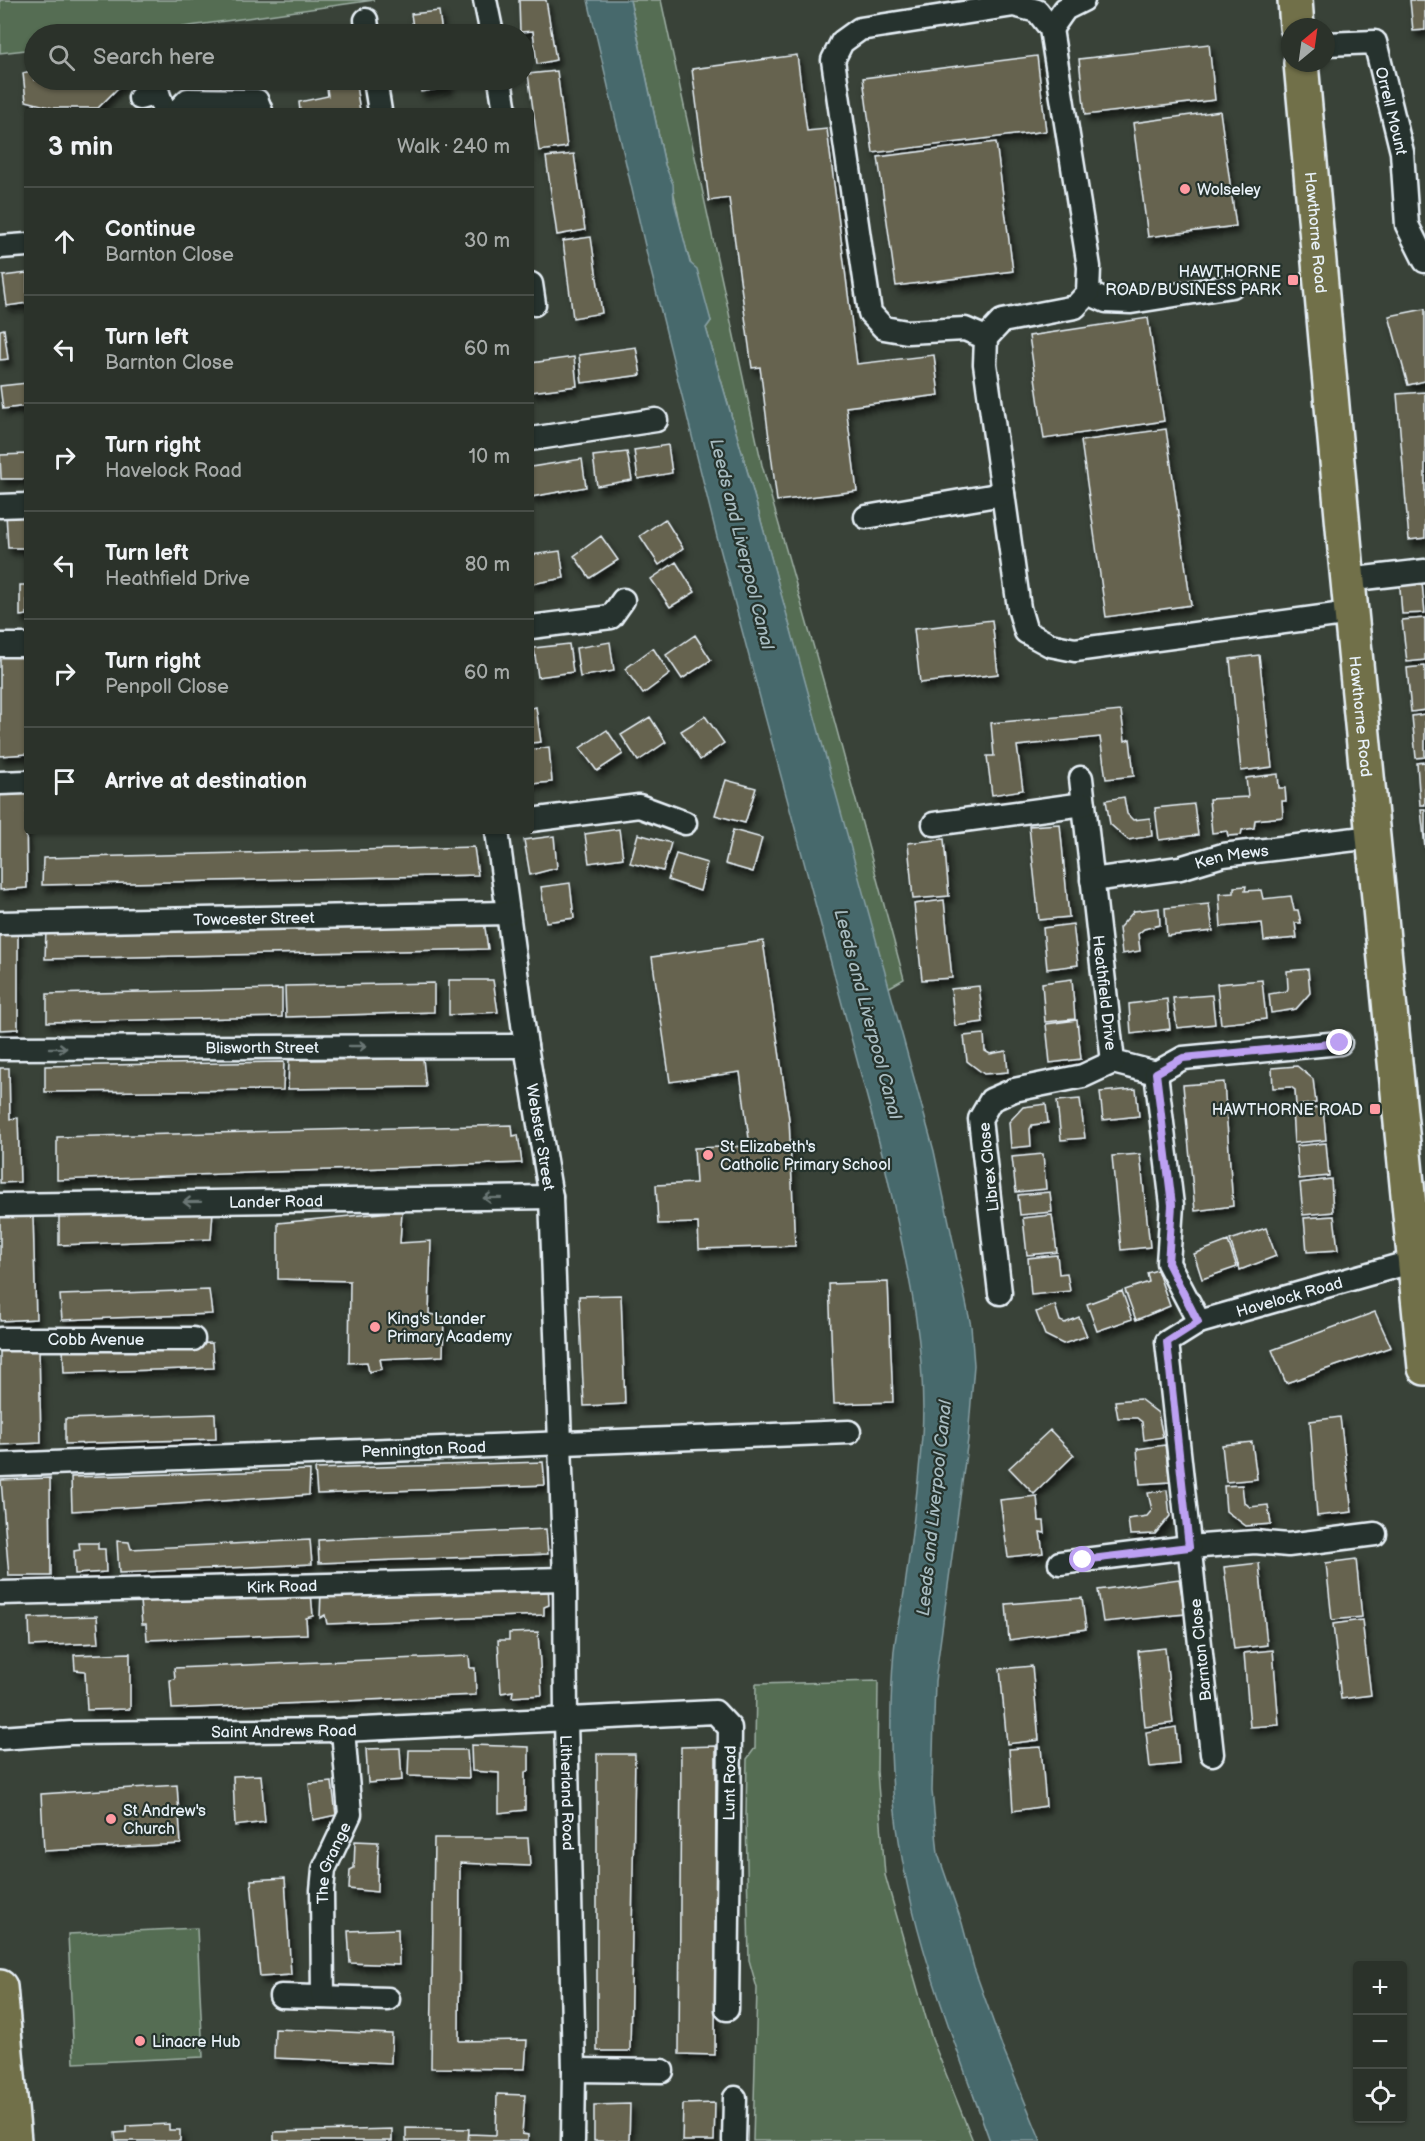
<!DOCTYPE html>
<meta charset="utf-8">
<style>
:root{--surface:#2b322a;--page:#333a32;--text:#f1f3f6;--muted:#a6aaa8;--line:#474d47}
body{margin:0;font-family:"Balsamiq Sans",sans-serif;background:var(--page);color:var(--text)}
.controls{position:absolute;right:18px;bottom:18px;display:grid;overflow:hidden;border-radius:6px;box-shadow:0 2px 4px #0004}
.controls button{width:54px;height:54px;display:grid;place-items:center;padding:0;border:0;border-bottom:2px solid var(--line);background:var(--surface);color:var(--text);font:30px sans-serif}
.compass{position:absolute;left:1281px;top:18px;width:54px;height:54px;border-radius:50%;background:var(--surface);box-shadow:0 2px 4px #0004;rotate:29deg}
.stop{position:absolute;width:18px;height:18px;margin:-14px;border:4px solid #bca0f2;border-radius:50%;background:#fff}
.stop.end{background:#bca0f2;border-color:#fff;box-shadow:0 2px 6px #0008}
.list{margin:0;padding:0;list-style:none}
h2{display:flex;justify-content:space-between;align-items:center;height:78px;margin:0;padding:0 24px;font-size:26px}
h2 small{font-size:20px;font-weight:400;color:var(--muted)}
.list li{display:grid;grid-template-columns:39px 1fr auto;gap:18px;align-items:center;box-sizing:border-box;height:108px;padding:0 24px;border-top:2px solid var(--line)}
.list b{display:block;font-size:22px;white-space:nowrap}
.list p{margin:0;font-size:20px;white-space:nowrap;color:var(--muted)}
.list em{font-size:20px;font-style:normal;color:var(--muted)}
.icon{flex:none;width:33px;height:33px;fill:none;stroke:currentColor;stroke-width:2;stroke-linecap:round;stroke-linejoin:round}
.map{position:relative;flex:none;width:1425px;height:2141px;overflow:hidden}
.search{position:absolute;background:var(--surface);box-shadow:0 2px 4px #0004;left:24px;top:24px;width:510px;height:66px;display:flex;align-items:center;gap:15px;box-sizing:border-box;padding:0 21px;border-radius:33px;color:var(--muted);font-size:22px}
.panel{position:absolute;background:var(--surface);box-shadow:0 2px 4px #0004;left:24px;top:108px;width:510px;height:726px;border-radius:6px}
.map>svg:first-child{display:block}
</style>
<div class="map">
<svg width="1425" height="2141" viewBox="0 0 1425 2141">
<defs>
<filter id="shadow"><feDropShadow dx="3.5" dy="6" stdDeviation="3" flood-color="#0009"/></filter>
</defs>
<rect width="100%" height="100%" fill="#394238"/>
<filter id="ink" filterUnits="userSpaceOnUse"><feTurbulence type="fractalNoise" baseFrequency=".0167" numOctaves="2"/><feDisplacementMap in="SourceGraphic" scale="12" xChannelSelector="R" yChannelSelector="G"/><feConvolveMatrix kernelMatrix="1 2 1 2 8 2 1 2 1" color-interpolation-filters="sRGB"/></filter>
<g filter="url(#ink)">
<!-- green -->
<path fill="#556d52" stroke="#9eafa5" stroke-width="1.5" d="M0 0H374L133 34H34V49L0 53Z
M630 0H661L762 465 829 701 904 979 888 988 749 477 706 328 711 321C701 293 690 266 683 237 677 213 675 188 665 165Z
M878 1681 877 1771 885 1875 932 2039 973 2141H753L757 1988 749 1960 746 1816 747 1759 755 1748 756 1684Z
M197 1928 203 2057 74 2063 68 1934Z"/>
<!-- water -->
<path fill="#46696c" stroke="#879fa4" stroke-width="1.5" d="M588 0H630L665 165 673 184 674 201 690 263 697 269 711 321 706 328 749 477 934 1151 971 1326 974 1365 968 1439 935 1681 932 1791 938 1854 962 1923 974 1968 1003 2049 1041 2141H990C948 2024 904 1918 893 1792 890 1746 890 1697 894 1651 896 1629 902 1608 905 1586 912 1537 918 1486 922 1436 928 1341 903 1249 883 1157L717 537 649 263Z"/>
<!-- building -->
<path fill="#666450" stroke="#e8f1f8" stroke-width="1.5" filter="url(#shadow)" d="M519 0H546L556 60 537 64 533 31 520 32Z
M1410 0H1425V30L1413 31Z
M439 11 442 34H414L411 14Z
M1209 44 1215 100 1085 115 1079 59Z
M797 55 807 131 827 129 857 364 934 355 939 395 846 407 857 491 777 501 760 367 752 368 729 198 709 201 692 69Z
M1037 56 1046 131 873 153 863 78Z
M34 70V80H126L98 108H53L26 101 23 73Z
M557 71 567 147 539 151 528 74Z
M199 80H220L222 97 202 98Z
M326 80H355L360 111H300L299 102 328 96Z
M419 80H449L450 87 421 92Z
M1220 111 1236 226 1148 237 1133 123Z
M996 142 1013 271 896 286 878 157Z
M574 154 585 230 557 235 546 157Z
M591 237 602 313 573 318 563 241Z
M27 273V303L7 306 3 276Z
M1425 309V381L1408 385 1389 316Z
M1148 318 1164 421 1044 439 1029 336Z
M4 329 8 359 0 360V330Z
M636 347 641 375 582 383 579 355Z
M574 357 577 386 531 392V363Z
M27 383V406L3 409 0 386Z
M1425 392V538L1409 540 1397 394Z
M1166 429 1191 605 1106 617 1081 441Z
M668 445 672 473 638 479 634 450Z
M627 452 632 480 597 486 593 456Z
M27 454V479H1L0 455Z
M582 459 586 487 531 497V467Z
M6 513H27V548H8Z
M665 519 683 548 659 565 640 536Z
M601 536 618 560 590 578 574 556Z
M560 551 564 578 531 584V555Z
M676 562 695 592 670 607 651 579Z
M1421 573 1425 613 1402 614 1399 576Z
M20 585H27V615L20 616Z
M1425 618V660L1407 662 1402 620Z
M992 620 998 674 920 683 914 629Z
M695 635 711 660 682 679 666 655Z
M610 642 614 671 580 677 576 648Z
M569 644 573 672 538 677 534 648Z
M653 648 670 674 643 694 625 669Z
M0 652H27V754L0 756Z
M1259 655 1272 767 1241 771 1230 659Z
M1425 666V710L1411 712 1407 668Z
M536 707 541 742 531 743V708Z
M1121 711 1125 741 1130 739 1134 776 1106 779 1100 737 1017 746 1023 790 992 795 987 756H994L991 723Z
M1425 714V757L1416 758 1412 716Z
M705 716 724 743 700 760 681 731Z
M650 717 666 742 638 761 621 735Z
M607 730 623 754 597 771 580 748Z
M549 747 552 782 531 784V750Z
M1425 762V805H1420L1417 763Z
M1278 774 1279 788H1285L1286 801H1282L1283 817 1255 820 1254 828 1242 830 1241 835 1228 836 1227 831 1212 833 1209 799 1248 797 1246 778Z
M726 780 756 788 745 823 715 815Z
M0 790H27V815L26 814 27 888 0 890Z
M1124 797 1127 814 1133 820 1150 818 1152 836 1128 840 1110 824 1106 800Z
M1194 804 1198 835 1159 840 1155 808Z
M1421 809H1425V848Z
M1060 824 1069 917 1039 920 1029 826Z
M619 829 623 858 589 863 585 834Z
M733 830 762 838 753 872 725 864Z
M638 834 671 843 663 871 630 863Z
M554 836 557 868 530 875 524 840Z
M944 839 949 896 913 899 908 843Z
M474 847 478 875 42 885 43 858Z
M676 854 707 863 700 891 668 880Z
M570 883 574 918 546 922 541 887Z
M1246 886 1245 891 1261 890 1263 899 1291 896 1294 910H1298L1301 923H1295L1297 938 1264 941 1262 923 1221 927 1219 894 1234 893V887Z
M944 900 952 978 922 980 914 904Z
M1209 904 1213 931 1167 936 1165 908Z
M1159 908 1160 925 1144 929 1138 934 1140 951 1122 954 1119 928 1134 911Z
M484 921 488 949 45 959 46 930Z
M1073 924 1078 965 1047 969 1043 928Z
M18 926V1029L0 1030V927Z
M763 941 789 1119 795 1246 699 1249 698 1223 658 1224 656 1185 696 1183 694 1148 750 1146 740 1072 670 1082 652 957Z
M1308 969 1310 993 1296 1009 1271 1013 1269 994 1287 991 1288 988 1287 971Z
M1072 979 1075 1019 1045 1022 1042 983Z
M449 980H493L498 1012 449 1015Z
M1262 980 1266 1019 1221 1024 1217 984Z
M434 983V1012L286 1017 285 986Z
M979 986 983 1022 955 1026 951 989Z
M282 989V1017L47 1022V994Z
M1212 995 1215 1024 1177 1028 1173 998Z
M1167 999 1170 1029 1131 1034 1129 1004Z
M1077 1020 1081 1059 1050 1063 1046 1024Z
M984 1034 985 1051 990 1054 1006 1051 1008 1072 984 1074 967 1061 964 1036Z
M423 1059 426 1087 288 1089 289 1060Z
M284 1062 283 1090 45 1092V1066Z
M1297 1066 1313 1079 1316 1103 1296 1106 1295 1090 1291 1087 1273 1088 1272 1068Z
M0 1068H9L10 1119 18 1118 20 1182 0 1183Z
M1224 1082 1233 1206 1195 1211 1183 1085Z
M1136 1089 1139 1116 1103 1120 1100 1092Z
M1080 1099 1085 1138 1061 1140 1057 1101Z
M1046 1104 1048 1123 1032 1125 1030 1129 1031 1146 1011 1148 1009 1122 1023 1107Z
M1323 1107 1326 1140 1294 1143 1292 1110Z
M512 1125 513 1136 518 1135 522 1163 57 1180V1137Z
M1326 1143 1329 1176 1299 1179 1296 1146Z
M1043 1154 1046 1189 1016 1192 1012 1157Z
M1140 1154 1150 1247 1121 1250 1112 1156Z
M1331 1179 1333 1212 1303 1215 1300 1183Z
M1050 1192 1052 1212 1020 1215 1018 1195Z
M213 1211 211 1239 59 1245V1216Z
M402 1211 400 1243 431 1241 429 1314 444 1317 443 1356 380 1359 382 1369 369 1372 367 1362 349 1363 350 1281 278 1279V1223Z
M1052 1215 1057 1252 1027 1255 1023 1218Z
M33 1216 36 1319 0 1321V1217Z
M1334 1216 1338 1250 1307 1252 1304 1218Z
M1266 1228 1276 1256 1240 1270 1230 1240Z
M1228 1241 1237 1267 1202 1279 1194 1254Z
M1057 1255 1059 1274 1067 1273 1070 1291 1031 1295 1028 1258Z
M1157 1270 1170 1306 1136 1320 1125 1290 1149 1282 1147 1273Z
M888 1282 893 1402 834 1404 829 1284Z
M209 1290 212 1314 62 1320 60 1295Z
M1122 1291 1132 1319 1097 1331 1087 1304Z
M621 1295 625 1404 584 1406 579 1296Z
M1055 1305 1060 1321 1065 1323 1079 1317 1087 1336 1063 1344 1045 1335 1036 1312Z
M1375 1312 1391 1347 1286 1383 1272 1350Z
M212 1343 214 1368 64 1373 63 1348Z
M0 1349H39L41 1443 0 1445Z
M1140 1399 1158 1413 1163 1437 1144 1440 1142 1422 1137 1418H1118L1115 1401Z
M215 1414 216 1439 65 1444V1419Z
M1340 1417 1352 1512 1317 1516 1310 1421Z
M1050 1430 1074 1455 1034 1494 1009 1468Z
M1252 1442 1257 1479 1226 1482 1222 1445Z
M1165 1445 1170 1482 1140 1484 1137 1449Z
M543 1462 545 1485 317 1494 315 1469Z
M310 1470 309 1495 72 1511 71 1477Z
M50 1478 51 1576H9L1 1480Z
M1242 1485 1244 1502 1250 1507 1268 1505 1271 1524 1246 1526 1226 1511 1224 1486Z
M1167 1490 1170 1516 1155 1534 1130 1535 1128 1519 1147 1516 1152 1510 1148 1493Z
M1037 1496 1039 1521H1044L1045 1533 1040 1532 1043 1553 1008 1557 1000 1500Z
M546 1529 548 1554 319 1563 318 1540Z
M310 1540 312 1564 119 1573 117 1541 129 1542 131 1549Z
M79 1543H98V1549H105L106 1572 75 1574 74 1551 80 1550Z
M1356 1559 1362 1617 1332 1620 1326 1563Z
M1259 1563 1267 1645 1234 1649 1224 1567Z
M1179 1579 1185 1614 1103 1622 1098 1590Z
M548 1583 549 1605 544 1607V1615L327 1624 325 1615 320 1618 321 1592Z
M311 1593 313 1616 306 1618 307 1634 147 1640 146 1624H142L140 1601Z
M1082 1598 1086 1629 1009 1640 1006 1604Z
M97 1616 99 1643 30 1646 29 1618Z
M1362 1620 1371 1695 1341 1699 1333 1624Z
M538 1632 542 1695 512 1697 513 1691 501 1693 498 1640H509V1633Z
M1165 1648 1173 1723 1145 1727 1138 1651Z
M1273 1650 1279 1725 1250 1727 1244 1653Z
M130 1653V1709L87 1710 85 1671 75 1670 74 1655Z
M469 1656 470 1668H475L476 1695 172 1709 170 1680 175 1679 174 1668Z
M1032 1666 1039 1740 1007 1744 1000 1669Z
M1176 1727 1179 1764 1150 1767 1146 1732Z
M471 1745 529 1747V1771L525 1772V1810L499 1813V1773L472 1771Z
M716 1746 715 2055 679 2054 681 1747Z
M1041 1747 1046 1806 1013 1811 1009 1749Z
M400 1748 402 1780 368 1783 366 1749Z
M409 1750H467L469 1778 408 1776Z
M597 1754H635L630 2051H597Z
M261 1775 265 1822 235 1826 233 1776Z
M332 1782 336 1815 313 1820 309 1784Z
M177 1785 181 1844 44 1851 41 1794Z
M434 1838H528L530 1866 460 1863 459 2041 527 2040 525 2069 431 2068Z
M355 1841 378 1842 377 1892 349 1889 350 1870 354 1868Z
M285 1878 291 1975 260 1977 251 1880Z
M398 1929 399 1965 350 1963 348 1931Z
M275 2029 392 2034 391 2063 274 2058Z
M497 2094 525 2095 522 2134 528 2135V2141H468L469 2134 496 2135Z
M715 2103 714 2141H682L683 2104Z
M630 2104 629 2141H594V2105Z
M169 2124V2130H180V2141H116L115 2133 126 2132V2126Z
M406 2128 469 2129 468 2141H406Z
M392 2129V2141H274V2132Z"/>
<g fill="none" stroke-linecap="round" stroke-linejoin="round">
<defs>
<g id="street">
<path d="M485 0 492 34"/>
<path d="M366 20 368 34"/>
<path d="M1051 29 1065 9 1083 0"/>
<path id="s1" d="M1326 44 1375 42 1402 152 1407 225 1425 261"/>
<path d="M375 80 380 111"/>
<path d="M500 80 505 111"/>
<path d="M140 98 158 93 164 111"/>
<path d="M177 111 188 100 257 101 261 111"/>
<path d="M0 247 27 245"/>
<path d="M531 284 534 304"/>
<path d="M1088 293 1106 301 1131 302 1232 286"/>
<path d="M986 338 965 329 907 332 884 328 870 313 833 60 842 42 860 29 1014 5 1037 11 1051 29 1089 267 1088 293 1075 307 1002 321 986 338 985 364 1019 608 1026 632 1050 645 1075 650 1351 613"/>
<path d="M531 439 656 420"/>
<path d="M0 506 27 505"/>
<path d="M866 517 1003 494"/>
<path d="M1347 580 1425 571"/>
<path d="M531 627 611 617 623 600"/>
<path d="M0 645H27"/>
<path id="s2" d="M1081 778 1113 1062 1156 1073 1172 1205 1168 1263 1199 1322"/>
<path d="M0 783 27 782"/>
<path d="M531 820 639 806 685 823"/>
<path d="M934 824 1084 804"/>
<path id="s3" d="M497 831 526 1046 551 1197 565 1579 566 1720 574 2070 573 2141"/>
<path id="s4" d="M1092 880 1180 868 1223 855 1372 837"/>
<path id="s5" d="M0 923 508 913"/>
<path id="s6" d="M0 1048 526 1046"/>
<path d="M1156 1073 1183 1058 1340 1043"/>
<path id="s7" d="M0 1205 551 1197"/>
<path d="M1000 1293 980 1119 991 1100 1014 1090 1083 1076 1113 1062"/>
<path id="s8" d="M0 1339H193"/>
<path id="s9" d="M0 1465 849 1432"/>
<path d="M1060 1563 1189 1547 1255 1542 1288 1545 1375 1534"/>
<path id="s10" d="M0 1593 565 1579"/>
<path id="s11" d="M0 1738 71 1733 343 1730 715 1712 730 1728 727 2009"/>
<path id="s12" d="M1212 1754 1167 1342 1199 1322 1425 1258"/>
<path d="M281 1996 388 1999"/>
<path id="s13" d="M323 1997 322 1890 324 1869 350 1814 343 1730"/>
<path d="M574 2070 662 2071"/>
<path d="M734 2141 735 2098"/>
</g>
<g id="primary">
<path d="M1295 0 1297 27"/>
<path id="s14" d="M1301 63 1346 561 1425 1368"/>
<path d="M0 1987 14 2141"/>
</g>
</defs>
<!-- street casing -->
<use href="#street" stroke="#e8f1f8" stroke-width="27"/>
<!-- primary casing -->
<use href="#primary" stroke="#e8f1f8" stroke-width="38"/>
<!-- street -->
<use href="#street" stroke="#26332d" stroke-width="22"/>
<!-- primary -->
<use href="#primary" stroke="#71704a" stroke-width="33"/>
</g>
<!-- one-way arrows -->
<defs><path id="oneway-shaft" d="M-6 0H5M1.5-3L5.5 0L1.5 3" fill="none" stroke-width="1.6" stroke-linecap="round" stroke-linejoin="round" transform="scale(1.5)"/></defs>
<g stroke="#6a7674">
<use href="#oneway-shaft" transform="translate(358 1046)"/>
<use href="#oneway-shaft" transform="translate(58 1048)"/>
<use href="#oneway-shaft" transform="translate(492 1198) rotate(179)"/>
<use href="#oneway-shaft" transform="translate(192 1202) rotate(179)"/>
</g>
</g>
<g fill="none" stroke-linecap="round" stroke-linejoin="round" filter="url(#ink)">
<!-- route -->
<path stroke="#bca0f2" stroke-width="8" d="M1083 1560 1189 1547 1167 1342 1198 1322 1168 1263 1172 1205 1156 1073 1183 1058 1340 1043"/>
</g>
<!-- markers -->
<g fill="#ff9aa2" stroke="#26332d" stroke-width="2">
<circle cx="1185" cy="189" r="6"/>
<rect x="1287" y="274" width="12" height="12" rx="3"/>
<rect x="1369" y="1103" width="12" height="12" rx="3"/>
<circle cx="708" cy="1155" r="6"/>
<circle cx="375" cy="1327" r="6"/>
<circle cx="111" cy="1819" r="6"/>
<circle cx="140" cy="2041" r="6"/>
</g>
<g text-anchor="middle" stroke-width="4.5" stroke-linejoin="round" paint-order="stroke">
<!-- street labels -->
<g font-size="16" fill="#e8f1f8" stroke="#26332d">
<text dy="6" stroke="none"><textPath href="#s1" startOffset="120">Orrell Mount</textPath></text>
<text dy="6" stroke="none"><textPath href="#s14" startOffset="170">Hawthorne Road</textPath></text>
<text dy="6" stroke="none"><textPath href="#s14" startOffset="656">Hawthorne Road</textPath></text>
<text dy="6" stroke="none"><textPath href="#s4" startOffset="142">Ken Mews</textPath></text>
<text dy="6" stroke="none"><textPath href="#s5" startOffset="254">Towcester Street</textPath></text>
<text dy="6" stroke="none"><textPath href="#s2" startOffset="216">Heathfield Drive</textPath></text>
<text dy="6" stroke="none"><textPath href="#s6" startOffset="262">Blisworth Street</textPath></text>
<text dy="6" stroke="none"><textPath href="#s3" startOffset="309">Webster Street</textPath></text>
<text transform="translate(988 1167) rotate(-96)" y="6">Librex Close</text>
<text dy="6" stroke="none"><textPath href="#s7" startOffset="276">Lander Road</textPath></text>
<text dy="6" stroke="none"><textPath href="#s12" startOffset="546">Havelock Road</textPath></text>
<text dy="6" stroke="none"><textPath href="#s8" startOffset="96">Cobb Avenue</textPath></text>
<text dy="6" stroke="none"><textPath href="#s9" startOffset="424">Pennington Road</textPath></text>
<text dy="6" stroke="none"><textPath href="#s10" startOffset="282">Kirk Road</textPath></text>
<text transform="translate(1200 1650) rotate(-96)" y="6">Barnton Close</text>
<text dy="6" stroke="none"><textPath href="#s11" startOffset="284">Saint Andrews Road</textPath></text>
<text transform="translate(729 1783) rotate(-89)" y="6">Lunt Road</text>
<text dy="6" stroke="none"><textPath href="#s3" startOffset="966">Litherland Road</textPath></text>
<text dy="6" stroke="none"><textPath href="#s13" startOffset="136">The Grange</textPath></text>
</g>
<!-- poi labels -->
<g font-size="16" fill="#e8f1f8" stroke="#26332d" text-anchor="start">
<text x="1197" y="195">Wolseley</text>
<text x="1281" y="277" text-anchor="end">HAWTHORNE<tspan x="1281" dy="18">ROAD/BUSINESS PARK</tspan></text>
<text x="1363" y="1115" text-anchor="end">HAWTHORNE ROAD</text>
<text x="720" y="1152">St Elizabeth's<tspan x="720" dy="18">Catholic Primary School</tspan></text>
<text x="387" y="1324">King's Lander<tspan x="387" dy="18">Primary Academy</tspan></text>
<text x="123" y="1816">St Andrew's<tspan x="123" dy="18">Church</tspan></text>
<text x="152" y="2047">Linacre Hub</text>
</g>
<!-- water labels -->
<g font-size="18" font-style="italic" fill="#a7bbc0" stroke="#26332d">
<text transform="translate(742 544) rotate(76)" y="6">Leeds and Liverpool Canal</text>
<text transform="translate(868 1014) rotate(75)" y="6">Leeds and Liverpool Canal</text>
<text transform="translate(934 1508) rotate(-84)" y="6">Leeds and Liverpool Canal</text>
</g>
</g>
</svg>
<div class="controls">
<button>+</button>
<button>−</button>
<button><svg class="icon" aria-label="locate" viewBox="0 0 24 24"><circle cx="12" cy="12" r="6"/><path d="M12 2v4M12 18v4M2 12h4M18 12h4"/></svg></button>
</div>
<svg class="compass" viewBox="-18 -18 36 36"><path d="M0-13l5 13h-10z" fill="#e53935"/><path d="M0 13l5-13h-10z" fill="#a6aaa8"/></svg>
<div class="stop" style="left:1083px;top:1560px"></div>
<div class="stop end" style="left:1340px;top:1043px"></div>
<div class="search"><svg class="icon" aria-label="search" viewBox="0 0 24 24"><circle cx="10" cy="10" r="6"/><path d="M15 15l6 6"/></svg>Search here</div>
<section class="panel">
<h2>3 min<small>Walk · 240 m</small></h2>
<ul class="list">
<li><svg class="icon" aria-label="ahead" viewBox="0 0 24 24"><path d="M12 20V5M6 11l6-6 6 6"/></svg><div><b>Continue</b><p>Barnton Close</p></div><em>30 m</em></li>
<li><svg class="icon" aria-label="left" viewBox="0 0 24 24"><path d="M17 20v-9H6M10 6l-5 5 5 5"/></svg><div><b>Turn left</b><p>Barnton Close</p></div><em>60 m</em></li>
<li><svg class="icon" aria-label="right" viewBox="0 0 24 24"><path d="M7 20v-9h11M14 6l5 5-5 5"/></svg><div><b>Turn right</b><p>Havelock Road</p></div><em>10 m</em></li>
<li><svg class="icon" aria-label="left" viewBox="0 0 24 24"><path d="M17 20v-9H6M10 6l-5 5 5 5"/></svg><div><b>Turn left</b><p>Heathfield Drive</p></div><em>80 m</em></li>
<li><svg class="icon" aria-label="right" viewBox="0 0 24 24"><path d="M7 20v-9h11M14 6l5 5-5 5"/></svg><div><b>Turn right</b><p>Penpoll Close</p></div><em>60 m</em></li>
<li><svg class="icon" aria-label="arrive" viewBox="0 0 24 24"><path d="M6 21V4h12l-3 4 3 4H6"/></svg><div><b>Arrive at destination</b></div></li>
</ul>
</section>
</div>
